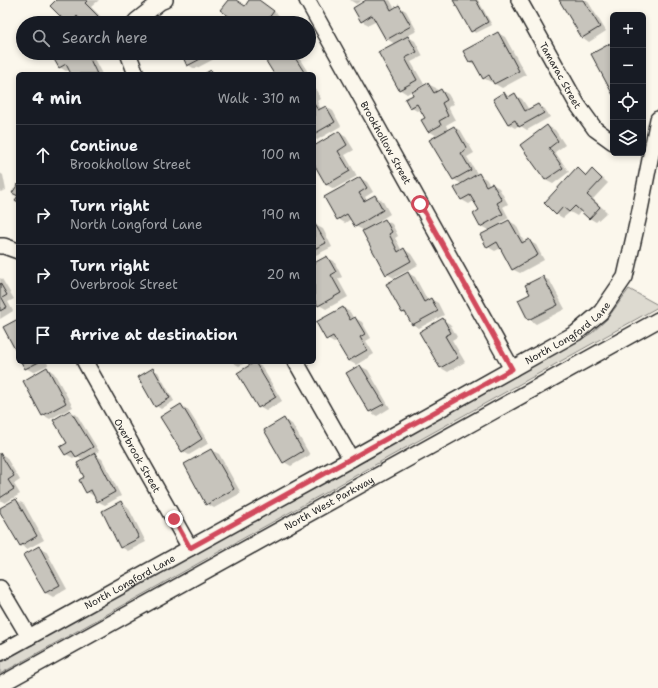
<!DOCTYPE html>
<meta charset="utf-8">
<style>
:root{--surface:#171b24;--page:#242831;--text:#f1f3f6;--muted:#9ea1a6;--line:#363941}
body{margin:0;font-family:"Shantell Sans",sans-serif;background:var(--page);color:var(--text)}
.controls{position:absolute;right:12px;top:12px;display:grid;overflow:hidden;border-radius:6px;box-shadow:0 2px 6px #0003}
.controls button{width:36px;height:36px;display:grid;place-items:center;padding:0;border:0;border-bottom:1px solid var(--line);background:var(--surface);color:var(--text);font:20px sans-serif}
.stop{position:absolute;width:12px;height:12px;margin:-9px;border:3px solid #d1495b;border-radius:50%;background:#fff}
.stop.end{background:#d1495b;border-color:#fff;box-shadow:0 1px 4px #0008}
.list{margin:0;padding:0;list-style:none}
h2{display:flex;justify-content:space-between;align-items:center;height:52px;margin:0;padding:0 16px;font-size:17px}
h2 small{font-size:13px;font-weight:400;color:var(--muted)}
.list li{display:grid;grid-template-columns:26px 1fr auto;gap:12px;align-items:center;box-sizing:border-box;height:60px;padding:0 16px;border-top:1px solid var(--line)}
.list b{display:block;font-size:15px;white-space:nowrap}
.list p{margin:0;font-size:13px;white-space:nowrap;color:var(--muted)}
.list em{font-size:13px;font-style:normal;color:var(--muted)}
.icon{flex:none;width:22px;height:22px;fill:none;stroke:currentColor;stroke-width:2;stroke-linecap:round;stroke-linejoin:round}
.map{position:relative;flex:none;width:658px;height:688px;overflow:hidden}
.search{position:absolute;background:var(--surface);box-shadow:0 2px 6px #0003;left:16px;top:16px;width:300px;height:44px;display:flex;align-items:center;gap:10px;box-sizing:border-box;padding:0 14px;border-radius:22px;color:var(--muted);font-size:15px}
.panel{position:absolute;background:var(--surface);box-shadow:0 2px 6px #0003;left:16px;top:72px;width:300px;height:292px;border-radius:6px}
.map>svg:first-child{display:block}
</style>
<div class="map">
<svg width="658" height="688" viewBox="0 0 658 688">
<rect width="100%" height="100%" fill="#fbf7ec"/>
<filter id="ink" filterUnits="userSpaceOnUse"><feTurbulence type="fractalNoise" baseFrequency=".025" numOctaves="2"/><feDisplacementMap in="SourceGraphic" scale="8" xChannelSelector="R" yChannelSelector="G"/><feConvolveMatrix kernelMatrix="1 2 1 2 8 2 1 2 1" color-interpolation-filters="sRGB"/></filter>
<g filter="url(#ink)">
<!-- green -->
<path fill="#dddad0" stroke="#84827e" d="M629 289 658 305V307L0 674V658L592 333 607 319Z"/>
<!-- shadow -->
<path fill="#0003" fill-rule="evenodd" d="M58 0H99L91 7 104 20 101 23H85L84 21 82 23H69Z
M229 0H236L246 7 251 0H259L280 16 275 23H239Z
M350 0H363L356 4Z
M368 0H390L395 9 399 7 406 11 417 31 407 36 415 41 423 56 411 62 424 84 407 94 399 89 395 44 387 39 377 21 369 25 361 21Z
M455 0H478L492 25 476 33 471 31Z
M561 0H587L606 31 589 42 582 37Z
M197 21 201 23H193Z
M498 33 505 37 526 75 502 88 495 84 493 81 491 82 483 78 476 65 470 62ZM493 72 494 74 486 78V76Z
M56 53H91L102 74H72L70 70 66 71 59 67Z
M182 53H211L214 59 195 69 188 65Z
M262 53H296L309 74H275Z
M428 84 436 88 438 92 441 90 448 94 454 104 448 107 455 120 446 125 448 130 454 127 461 131 474 153 467 157 478 175H479L486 179 490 185 492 184 499 188 508 204 503 207 509 218 500 223 501 225 509 221 516 225 525 243 529 241 536 245 544 260 520 273 512 269 501 248 495 251 488 247 490 231 481 226 480 210 474 201 469 204 462 200 455 188 462 184 453 179 437 136 429 131 426 118 421 109 417 111 410 107Z
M314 86 321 99 317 101 321 110 326 107 333 111 341 126 317 140 314 138Z
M504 93 510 97 515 95 522 99 529 110 538 105 545 109 550 117 527 130 519 125 515 128 508 124Z
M547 126 555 130 565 145 555 152 569 172 553 184 545 180Z
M339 133 346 137 354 150 345 155 357 176 334 189 327 185 314 162V147Z
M578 169 588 176 592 171 599 175 608 183 593 199 607 212 596 222 589 218 581 211 577 216 570 212 563 218 556 214Z
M0 173 3 175 6 190 0 192Z
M360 178 367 182 373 192 365 197 367 200 375 196 382 200 390 214 372 225V227L385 220 392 224 398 236 395 238 402 251 404 249 411 254 418 265 394 278 387 274 363 230 355 226 351 219 345 223 338 219Z
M315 225 323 229 332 247 314 256V226Z
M326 257 334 261 342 277 338 279 348 297 326 309 319 305 317 302 314 300V264Z
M408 273 415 277 428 301 431 299 438 303 444 315 419 328 412 324 407 315 403 313 388 284Z
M543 277 550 281 565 309 536 324 529 319 519 301 531 294Z
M0 278 2 279 14 299 8 302 13 311 0 319Z
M343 308 350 312 354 319 355 318 362 322 371 338 366 341 374 354 356 365 349 361 338 341 334 343 327 339Z
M443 320 450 324 457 337 452 340 465 362 448 372 441 368 420 333Z
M23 362H47L48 365 33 372 26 368Z
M232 362H247L239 366Z
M255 363 262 367 282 401 266 411 259 407Z
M360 366 368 370 390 408 377 416 370 412 347 374Z
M47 368 54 373 73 407 50 419 43 415Z
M153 370 158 372 174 401 161 409 156 406Z
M181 405 188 410 209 443 189 455 182 451Z
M70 411 77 415 99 451 94 454 102 459 121 496 105 505 97 501 95 496H94L87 492 84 460 76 456 73 458 66 454 68 443Z
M284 420 292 424 310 455 291 466 284 462Z
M211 450 219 454 241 493 214 508 207 504 185 465Z
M0 453 6 457 20 480 14 484 20 494 5 503 0 500Z
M16 500 24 504 44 540 27 549 20 545 0 510Z
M121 502 128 507 146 542 128 551 121 547Z
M39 547 46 551 67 589 53 597 46 593 25 555Z"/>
<!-- building -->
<path fill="#c7c4bc" stroke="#2b2b2b" d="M56 0H88L85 3 98 16 90 23H84L77 16 71 23H67L50 6Z
M228 0H236L245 6 249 0H259L274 11 265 23H238L220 10Z
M366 0H386L391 10 399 5 411 26 386 40 372 15 361 22 353 8Z
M453 0H476L488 22 471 32Z
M559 0H583L600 27 582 38Z
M498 32 519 71 494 84 489 75 483 79 473 61 469 62 463 51Z
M408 36 417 52 405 58 417 80 399 90 378 52Z
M613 42V95L591 54Z
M54 53H87L97 74H71L66 64 59 68 51 54Z
M181 53H207L208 55 187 66Z
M261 53H292L304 72 300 74H274Z
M211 70 214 74H204Z
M428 83 434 93 441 89 447 100 442 103 448 116 439 121 441 125 428 132 421 120 425 118 417 104 410 108 405 99 413 95 412 92Z
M504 92 507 98 515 93 525 111 538 104 544 113 519 127 515 120 508 124 493 99Z
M314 104 318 110 326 106 335 122 314 134Z
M547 125 558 141 549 148 563 168 545 180 520 145Z
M454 126 467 149 461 153 471 170 453 180 429 140Z
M339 131 347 145 338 151 350 171 326 185 314 164V146Z
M577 167 586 176 592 169 602 179 587 195 600 207 589 219 575 206 569 212 563 207 556 215 544 203Z
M479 173 486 186 492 183 502 200 497 203 503 214 480 227 473 214 479 210 470 195 461 200 454 188Z
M360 177 367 188 359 193 364 201 375 195 383 210 355 227 347 214 337 220 324 197Z
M18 184V202L15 200 18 196 12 193Z
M385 219 392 232 389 234 398 252 404 248 411 261 386 275 362 231Z
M509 220 522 243 529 239 538 255 512 270 497 242 487 248 480 235Z
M314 224H315L326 243 314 249Z
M327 256 336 272 331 275 341 293 318 306 314 299V263Z
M408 272 424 302 431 298 438 311 412 325 405 312 402 313 386 284Z
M543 276 558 305 528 320 518 300 530 294 525 285Z
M0 283 7 295 2 298 7 307 0 311Z
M343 307 350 320 355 317 365 334 360 337 367 350 348 361 333 336 326 340 316 322Z
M443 318 451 333 445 336 458 358 440 368 419 332Z
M18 319V355L3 327Z
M21 362H39L25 369Z
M255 362 276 397 258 408 237 373Z
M360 365 384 404 369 412 346 373Z
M47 367 66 403 42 416 23 381Z
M153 368 170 398 155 407 138 377Z
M181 404 202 439 182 452 160 417Z
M70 410 93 447 76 457 72 451 65 455 60 447 67 443 53 420Z
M284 418 303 451 283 463 264 430Z
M211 449 234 489 206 505 184 464Z
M0 453 14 476 8 480 14 489 0 498Z
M95 453 115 492 97 502 91 490 86 493 79 480 84 477 77 463Z
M16 499 37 536 20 546 0 512V508Z
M121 501 139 538 120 548 102 511Z
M39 546 60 585 45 593 23 555Z"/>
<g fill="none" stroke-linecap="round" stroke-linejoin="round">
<defs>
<g id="minor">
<path id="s1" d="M307 0 512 369"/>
<path id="s2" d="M519 0 577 104 595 129 613 142"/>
<path d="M135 23 136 21 160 2 165 0"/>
<path d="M128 53 136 74"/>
<path d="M0 246H4L18 251"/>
<path id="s3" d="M85 362 190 548"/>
<path d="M296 362 351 459"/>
<path d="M0 588 29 637"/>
<path id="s4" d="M0 653 351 459 576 333 601 312 625 277 639 215 658 119"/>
<path id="s5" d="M0 685 658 320"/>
</g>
</defs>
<!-- minor casing -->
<use href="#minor" stroke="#2b2b2b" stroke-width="18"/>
<!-- minor -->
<use href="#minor" stroke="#fbf7ec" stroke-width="15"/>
</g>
</g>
<g fill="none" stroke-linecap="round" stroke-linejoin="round" filter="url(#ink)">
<!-- route -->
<path stroke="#d1495b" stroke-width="5" d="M174 519 190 548 512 369 420 204"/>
</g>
<g text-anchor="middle" stroke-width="4" stroke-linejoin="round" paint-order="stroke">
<!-- street labels -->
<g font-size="10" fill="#2b2b2b" stroke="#fbf7ec">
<text dy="4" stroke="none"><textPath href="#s2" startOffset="86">Tamarac Street</textPath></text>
<text dy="4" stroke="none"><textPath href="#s1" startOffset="163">Brookhollow Street</textPath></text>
<text dy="4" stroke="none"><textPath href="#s4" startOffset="652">North Longford Lane</textPath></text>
<text dy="4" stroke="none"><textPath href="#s3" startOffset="107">Overbrook Street</textPath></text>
<text dy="4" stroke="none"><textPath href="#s5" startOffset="376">North West Parkway</textPath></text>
<text dy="4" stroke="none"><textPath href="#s4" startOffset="148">North Longford Lane</textPath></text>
</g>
</g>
</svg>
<div class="controls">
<button>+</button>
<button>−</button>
<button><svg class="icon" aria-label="locate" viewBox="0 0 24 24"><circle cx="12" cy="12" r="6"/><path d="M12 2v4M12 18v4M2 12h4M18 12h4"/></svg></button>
<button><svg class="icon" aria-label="layers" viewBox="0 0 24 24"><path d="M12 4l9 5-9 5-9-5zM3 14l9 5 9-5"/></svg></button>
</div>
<div class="stop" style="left:420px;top:204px"></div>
<div class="stop end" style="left:174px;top:519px"></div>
<div class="search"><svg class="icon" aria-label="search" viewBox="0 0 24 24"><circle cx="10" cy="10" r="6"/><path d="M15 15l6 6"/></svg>Search here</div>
<section class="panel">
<h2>4 min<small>Walk · 310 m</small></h2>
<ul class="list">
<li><svg class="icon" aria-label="ahead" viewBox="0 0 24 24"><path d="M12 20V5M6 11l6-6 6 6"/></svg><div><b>Continue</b><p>Brookhollow Street</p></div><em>100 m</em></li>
<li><svg class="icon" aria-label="right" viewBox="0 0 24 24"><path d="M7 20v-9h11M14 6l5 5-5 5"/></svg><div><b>Turn right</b><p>North Longford Lane</p></div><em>190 m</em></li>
<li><svg class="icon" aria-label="right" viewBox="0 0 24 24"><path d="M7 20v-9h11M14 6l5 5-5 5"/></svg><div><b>Turn right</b><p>Overbrook Street</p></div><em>20 m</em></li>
<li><svg class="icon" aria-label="arrive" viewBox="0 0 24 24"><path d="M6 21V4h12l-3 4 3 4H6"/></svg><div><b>Arrive at destination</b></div></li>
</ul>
</section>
</div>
